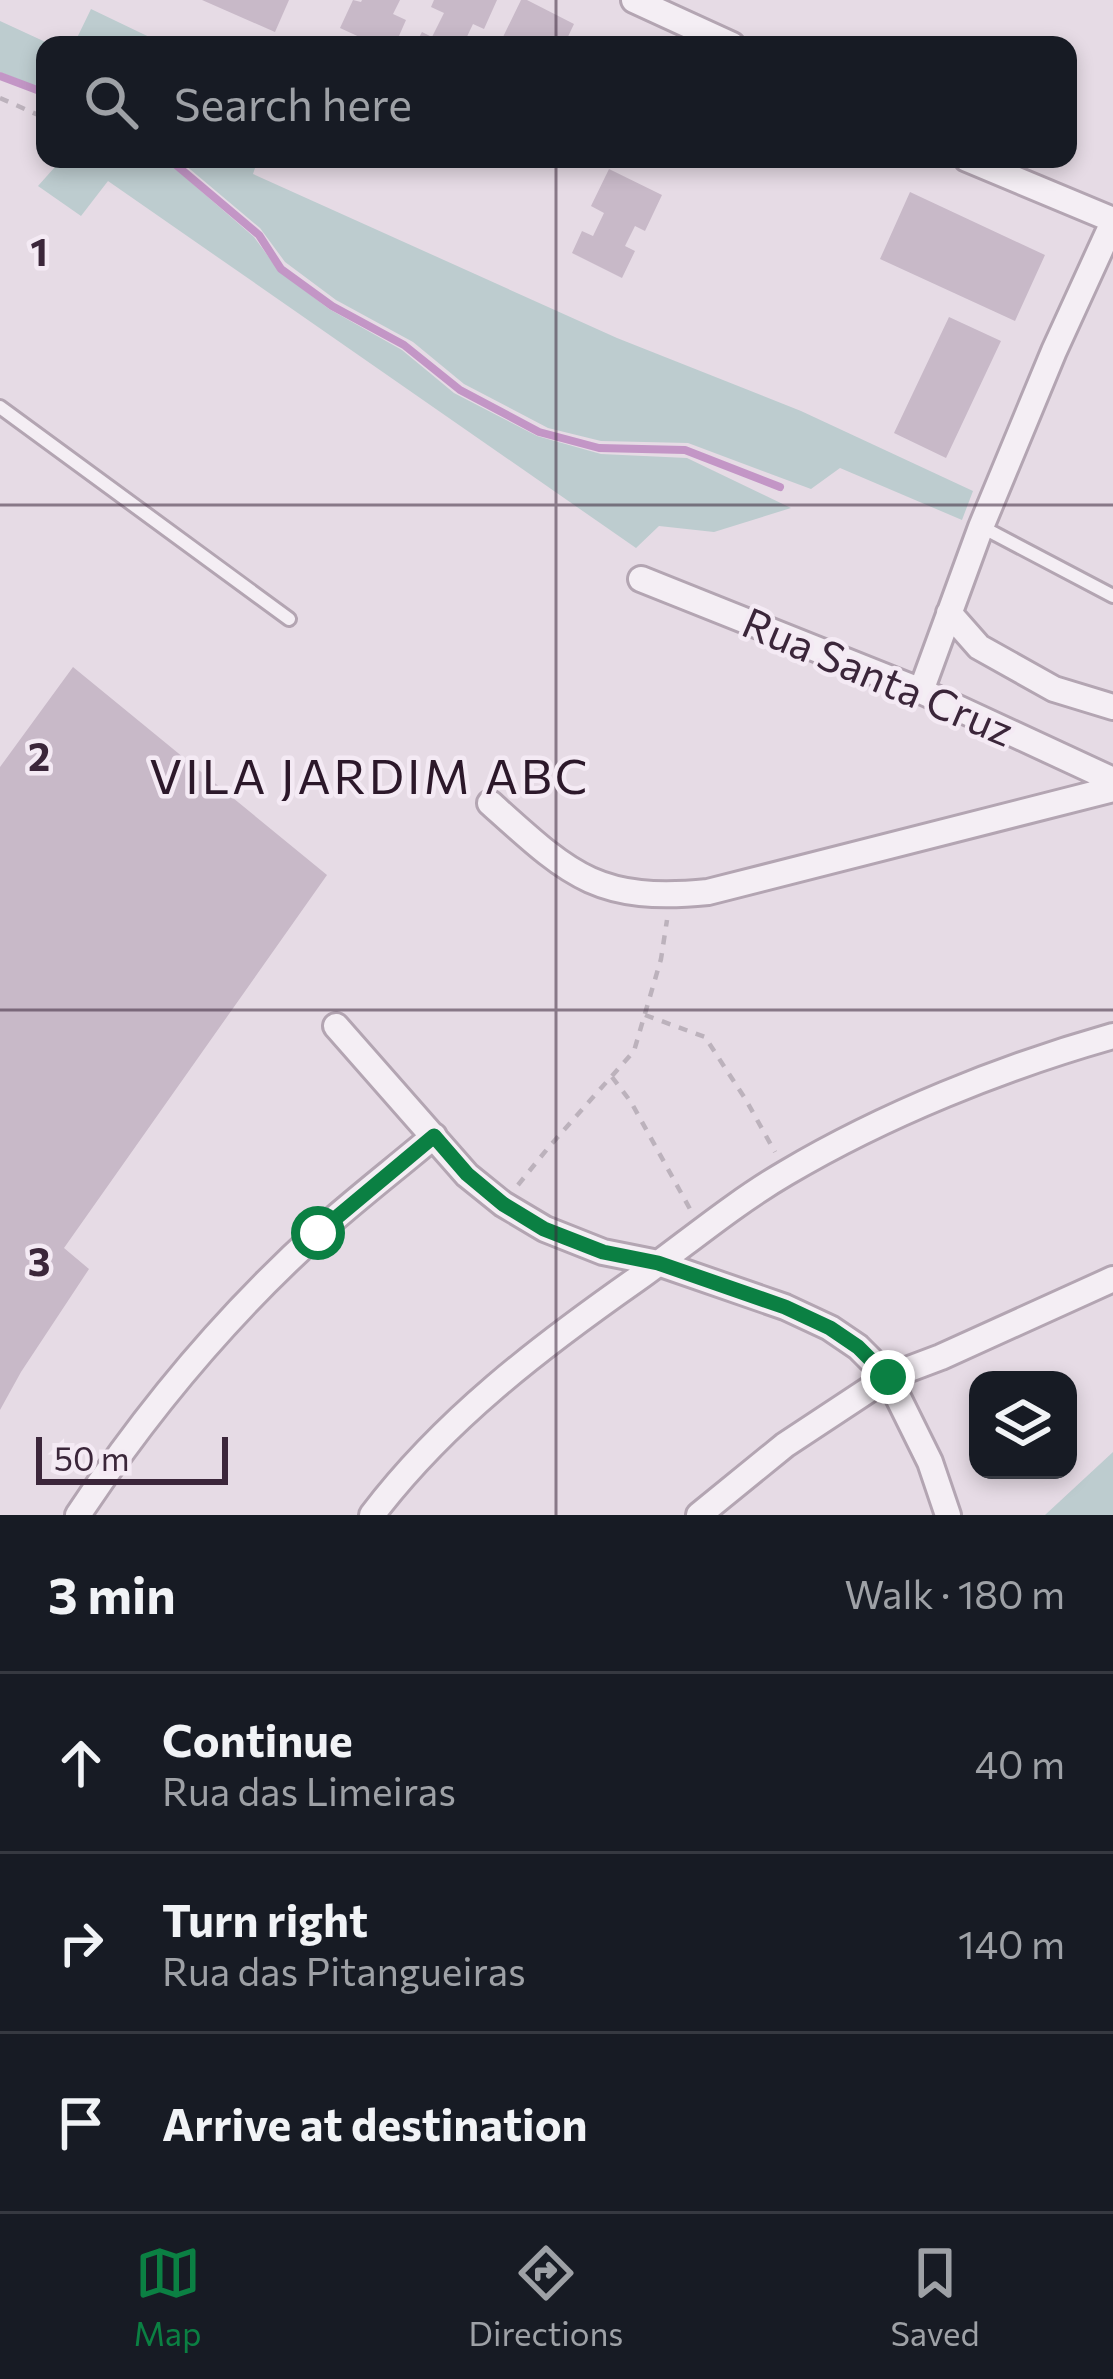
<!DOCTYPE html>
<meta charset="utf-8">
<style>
:root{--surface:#171b24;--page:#20242c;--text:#f1f3f6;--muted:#9ea1a6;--line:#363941;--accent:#0b8043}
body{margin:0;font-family:Commissioner,sans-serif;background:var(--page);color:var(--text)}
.controls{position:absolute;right:36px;bottom:36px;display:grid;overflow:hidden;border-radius:24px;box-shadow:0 6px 18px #0003}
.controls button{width:108px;height:108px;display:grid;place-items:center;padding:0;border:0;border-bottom:3px solid var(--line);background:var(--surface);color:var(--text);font:60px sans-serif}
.scale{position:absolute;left:36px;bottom:30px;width:192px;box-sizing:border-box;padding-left:12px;border:6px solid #3b263a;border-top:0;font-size:33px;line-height:42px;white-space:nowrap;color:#3b263a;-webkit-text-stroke:9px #f4eaf4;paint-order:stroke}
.stop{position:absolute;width:36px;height:36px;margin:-27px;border:9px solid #0b8043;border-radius:50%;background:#fff}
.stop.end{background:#0b8043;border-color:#fff;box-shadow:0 3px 12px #0008}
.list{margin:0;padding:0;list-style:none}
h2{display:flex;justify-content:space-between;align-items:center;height:156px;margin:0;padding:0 48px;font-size:51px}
h2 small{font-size:39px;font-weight:400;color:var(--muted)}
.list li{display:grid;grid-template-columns:78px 1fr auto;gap:36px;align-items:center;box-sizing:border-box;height:180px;padding:0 48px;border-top:3px solid var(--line)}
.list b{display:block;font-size:45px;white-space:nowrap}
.list p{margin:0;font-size:39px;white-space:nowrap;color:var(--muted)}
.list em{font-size:39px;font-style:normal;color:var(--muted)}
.icon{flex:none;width:66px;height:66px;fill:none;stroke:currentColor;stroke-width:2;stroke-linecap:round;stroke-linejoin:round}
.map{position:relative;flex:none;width:1113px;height:1515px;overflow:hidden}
.search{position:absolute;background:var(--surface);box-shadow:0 6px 18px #0003;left:36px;right:36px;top:36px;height:132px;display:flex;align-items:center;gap:30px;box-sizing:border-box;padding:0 42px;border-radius:24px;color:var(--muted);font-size:45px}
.sheet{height:696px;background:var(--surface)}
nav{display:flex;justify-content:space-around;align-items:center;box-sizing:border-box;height:168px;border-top:3px solid var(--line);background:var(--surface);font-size:33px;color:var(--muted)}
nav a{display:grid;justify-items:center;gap:6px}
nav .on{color:var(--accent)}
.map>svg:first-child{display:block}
</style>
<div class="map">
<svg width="1113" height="1515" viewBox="0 0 1113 1515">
<rect width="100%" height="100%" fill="#e6dbe5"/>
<!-- grass -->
<path fill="#bdcccf" d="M91 9 166 45H81L75 42Z
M0 21 52 45H45V90L0 72Z
M62 159H164L254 237 279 271 329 309 402 350 454 393 537 436 601 454 687 458 791 508 714 532 659 526 636 548 108 181 81 216 38 186Z
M178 159H258L253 174 617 338 801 411 973 491 962 520 840 468 811 489 688 443 601 441 548 428 464 384 413 342 336 300 285 262 260 228Z
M1113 1452V1515H1045Z"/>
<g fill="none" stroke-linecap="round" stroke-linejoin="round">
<!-- stream -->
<path stroke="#c396c6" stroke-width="8" d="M0 76 45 93
M169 159 259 235 281 269 332 306 404 345 460 390 539 432 599 448 685 450 780 487"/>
</g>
<!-- building -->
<path fill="#c8b9c8" d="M202 0H289L275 32Z
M353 0 361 2 362 0H400L393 14 406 20 395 45H377L340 28Z
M434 0H497L484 29 473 24 463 45H415L422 32 432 37 444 13 431 7Z
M521 0H527L574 24 564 45H509L512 41 503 37Z
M609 169 662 195 645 231 635 226 625 246 635 251 622 278 572 253 582 231 593 236 604 213 591 206Z
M910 192 1045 255 1015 321 880 259Z
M949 317 1001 341 946 458 894 433Z
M73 667 327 875 64 1248 89 1269 21 1372 0 1410V767Z"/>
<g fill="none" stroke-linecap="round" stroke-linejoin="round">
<defs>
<path id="lane" d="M0 407 289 619
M982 527 1113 596"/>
<path id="street" d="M634 0 732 45
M967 159 1113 220
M641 579 921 691 1113 780
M949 613 979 647 1054 689 1113 707
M921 691 981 527 1054 351 1113 222
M490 803C569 874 596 903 708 892L1113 789
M336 1026 467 1175 503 1204 545 1229 603 1252 658 1263 785 1307 830 1328 858 1347 888 1377 930 1462 948 1515
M78 1515C146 1412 228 1314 319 1232 356 1199 396 1168 434 1136
M372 1515C444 1420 540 1347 637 1279 686 1244 733 1204 786 1173 884 1115 1003 1067 1113 1036
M699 1515 785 1445 888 1377 941 1357 1113 1279"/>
</defs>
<!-- lane casing -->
<use href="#lane" stroke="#b3a5b2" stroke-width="18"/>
<!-- street casing -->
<use href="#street" stroke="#b3a5b2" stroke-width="30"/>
<!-- path -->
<path stroke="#bcb2bc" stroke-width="4.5" stroke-dasharray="9 9" stroke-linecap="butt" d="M0 98 45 118
M645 1015 705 1037 746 1100 775 1152
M612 1077 631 1102 690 1209
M518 1185 548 1148 634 1051 661 959 667 920"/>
<!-- lane -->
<use href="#lane" stroke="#f4eef4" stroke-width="12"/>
<!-- street -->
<use href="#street" stroke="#f4eef4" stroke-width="24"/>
</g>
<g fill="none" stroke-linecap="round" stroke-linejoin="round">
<!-- route -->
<path stroke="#0b8043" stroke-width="15" d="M318 1233 434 1136 467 1174 503 1204 544 1229 603 1252 658 1263 785 1307 830 1328 858 1347 888 1377"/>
</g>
<!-- grid -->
<path fill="none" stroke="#3b263a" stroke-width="3" stroke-opacity="0.55" d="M556 0V45M556 159V1515M0 505H1113M0 1010H1113"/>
<g text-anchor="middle" stroke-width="9" stroke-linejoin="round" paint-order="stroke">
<!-- street labels -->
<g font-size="42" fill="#3b263a" stroke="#f4eaf4">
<text transform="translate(878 677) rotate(23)" y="15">Rua Santa Cruz</text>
</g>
<!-- quarter labels -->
<g font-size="48" letter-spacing="3" fill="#2c182a" stroke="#f4eaf4">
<text x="370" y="794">VILA JARDIM ABC</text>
</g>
</g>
<g font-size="39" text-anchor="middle" font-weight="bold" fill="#3b263a" stroke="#f4eaf4" stroke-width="9" stroke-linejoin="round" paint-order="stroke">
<text x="39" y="266">1</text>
<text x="39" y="771">2</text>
<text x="39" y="1276">3</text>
</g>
</svg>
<div class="controls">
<button><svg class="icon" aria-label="layers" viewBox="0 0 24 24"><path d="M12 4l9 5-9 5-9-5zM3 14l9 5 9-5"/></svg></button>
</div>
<div class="scale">50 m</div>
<div class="stop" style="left:318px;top:1233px"></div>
<div class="stop end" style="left:888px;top:1377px"></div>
<div class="search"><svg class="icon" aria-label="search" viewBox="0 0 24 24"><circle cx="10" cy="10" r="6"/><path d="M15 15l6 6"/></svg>Search here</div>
</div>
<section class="sheet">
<h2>3 min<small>Walk · 180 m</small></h2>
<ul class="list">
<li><svg class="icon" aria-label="ahead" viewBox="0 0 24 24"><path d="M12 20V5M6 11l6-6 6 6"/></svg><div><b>Continue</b><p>Rua das Limeiras</p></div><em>40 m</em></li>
<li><svg class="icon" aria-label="right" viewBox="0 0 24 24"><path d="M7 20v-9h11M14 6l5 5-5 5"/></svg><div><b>Turn right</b><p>Rua das Pitangueiras</p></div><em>140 m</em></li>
<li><svg class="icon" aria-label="arrive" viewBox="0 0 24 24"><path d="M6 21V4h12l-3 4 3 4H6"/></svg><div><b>Arrive at destination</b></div></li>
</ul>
</section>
<nav>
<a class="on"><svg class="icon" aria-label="map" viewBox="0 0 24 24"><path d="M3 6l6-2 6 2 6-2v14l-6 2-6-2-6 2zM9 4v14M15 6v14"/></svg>Map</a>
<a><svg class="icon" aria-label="directions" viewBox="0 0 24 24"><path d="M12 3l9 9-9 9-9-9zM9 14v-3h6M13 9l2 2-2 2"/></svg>Directions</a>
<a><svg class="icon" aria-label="saved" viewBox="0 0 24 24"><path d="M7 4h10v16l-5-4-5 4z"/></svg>Saved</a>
</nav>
